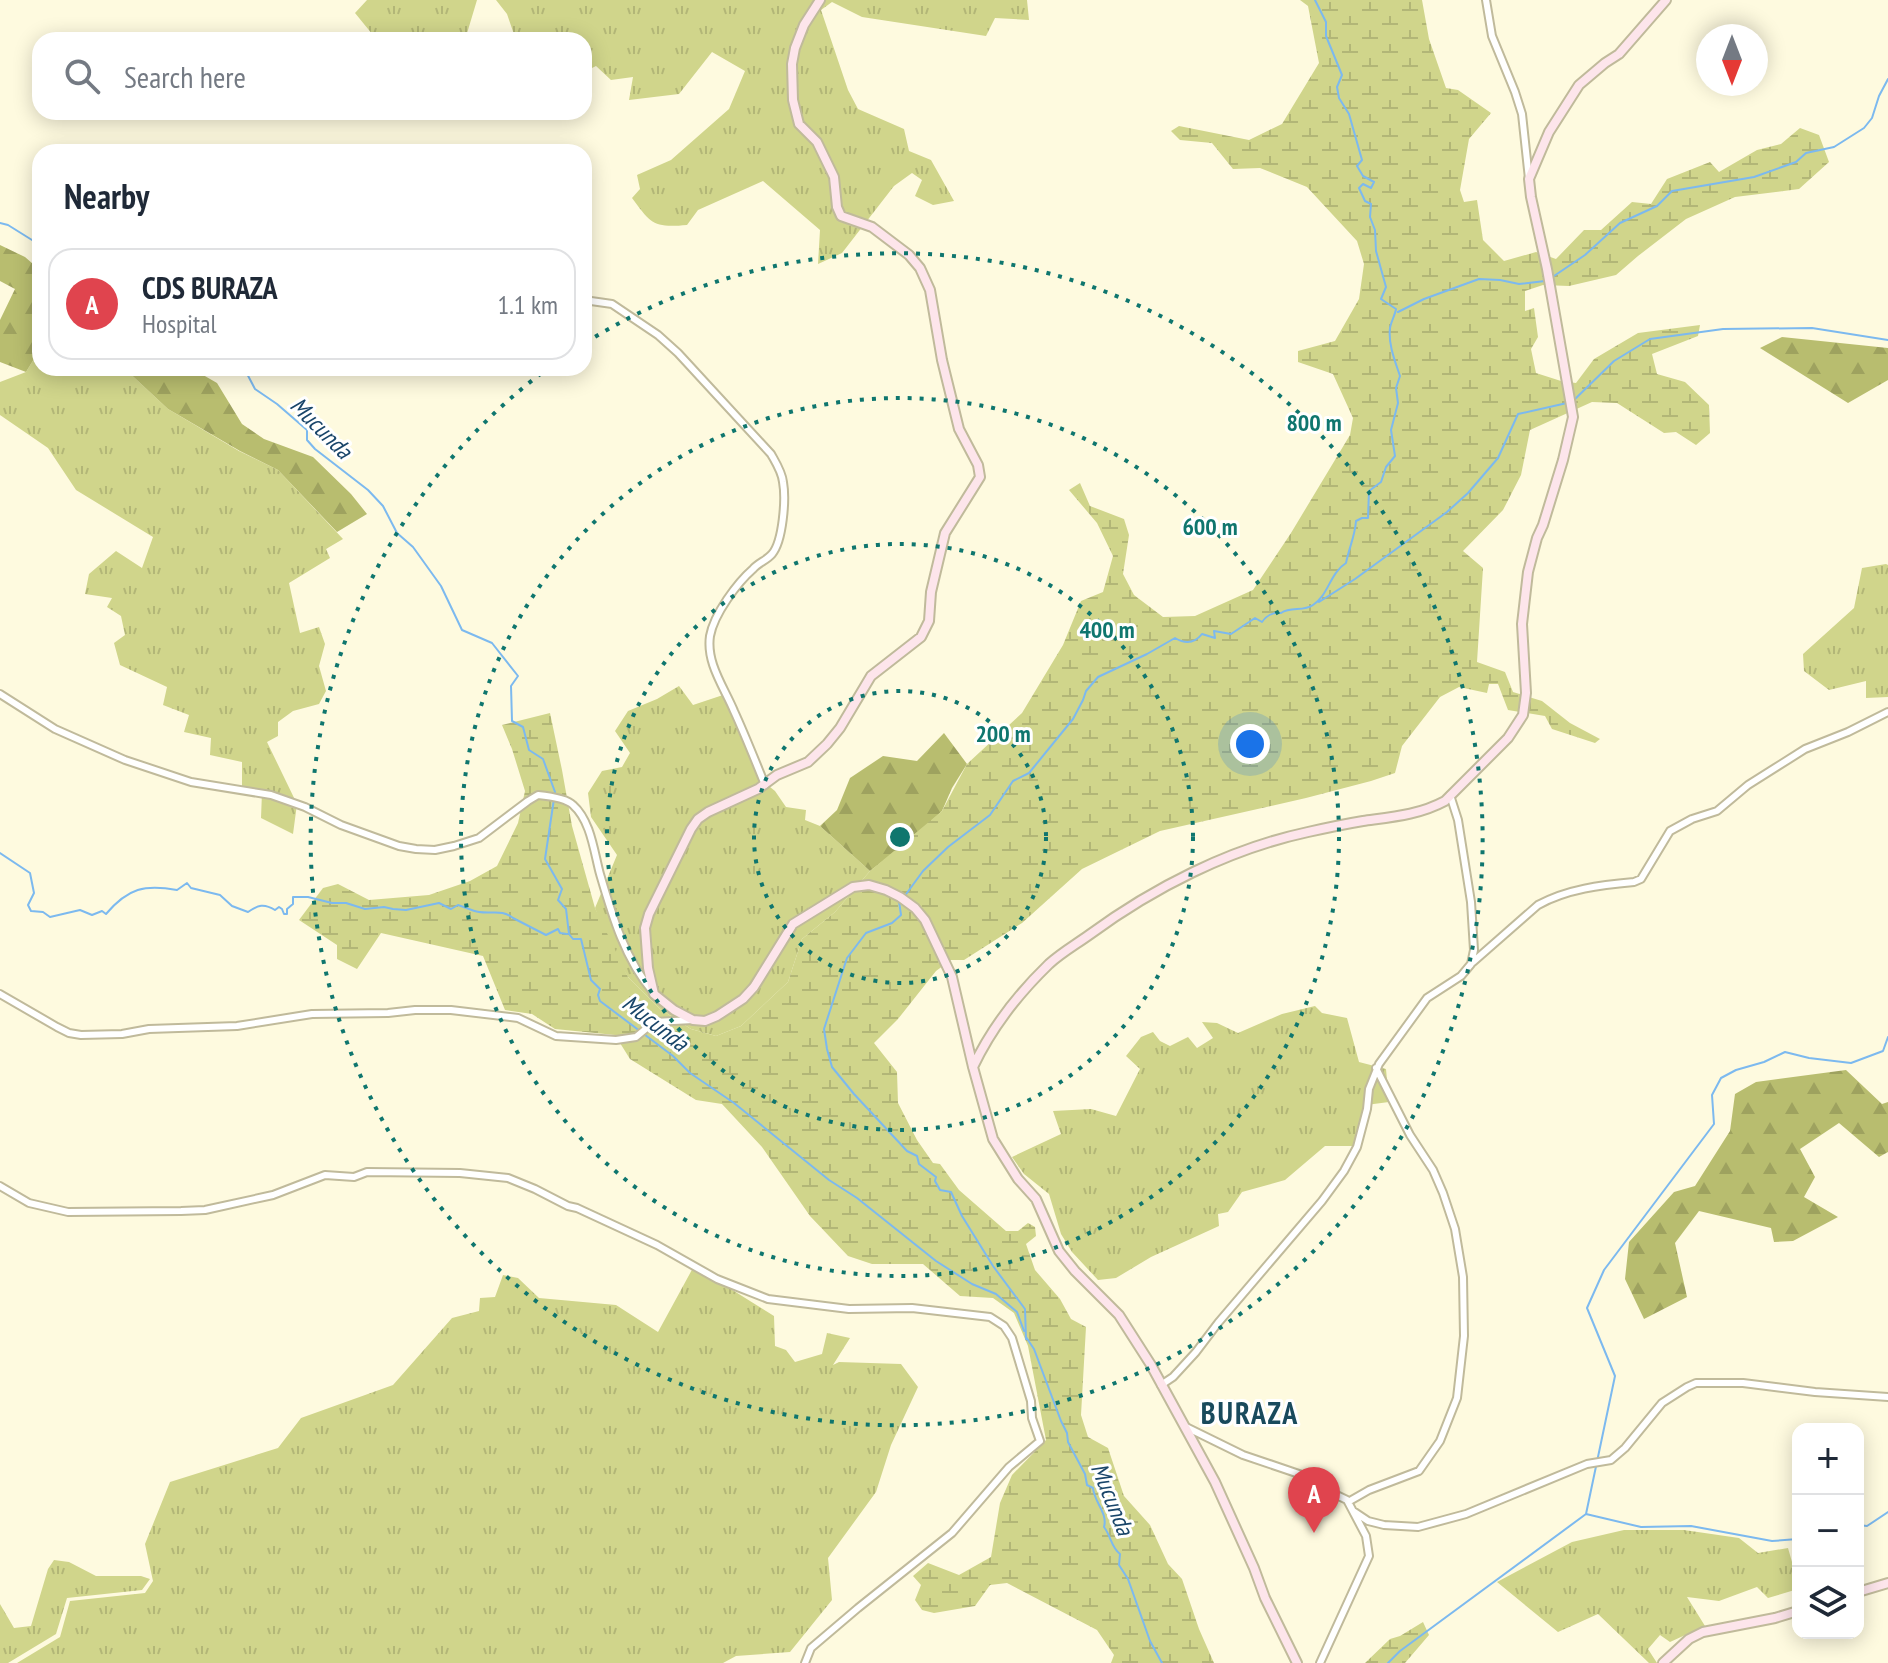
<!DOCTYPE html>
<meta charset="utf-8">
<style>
:root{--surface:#fff;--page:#f2f2f3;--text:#1f2937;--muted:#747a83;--line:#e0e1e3;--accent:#2563eb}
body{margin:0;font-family:"PT Sans Narrow",sans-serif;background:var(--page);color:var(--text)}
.controls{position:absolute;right:24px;bottom:24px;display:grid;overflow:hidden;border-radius:16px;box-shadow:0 4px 20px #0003}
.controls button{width:72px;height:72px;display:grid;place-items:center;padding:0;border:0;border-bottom:2px solid var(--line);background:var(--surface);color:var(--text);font:40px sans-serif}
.compass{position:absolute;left:1696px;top:24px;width:72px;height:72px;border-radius:50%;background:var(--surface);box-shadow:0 4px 20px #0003;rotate:180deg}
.you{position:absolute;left:1250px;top:744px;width:28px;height:28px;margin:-20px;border:6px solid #fff;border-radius:50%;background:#1a73e8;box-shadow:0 0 0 12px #1a73e833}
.badge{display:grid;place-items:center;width:52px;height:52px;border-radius:50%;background:var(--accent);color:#fff;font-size:26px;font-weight:700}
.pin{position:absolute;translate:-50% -66px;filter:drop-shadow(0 2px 4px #0008)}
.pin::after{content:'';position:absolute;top:42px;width:28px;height:24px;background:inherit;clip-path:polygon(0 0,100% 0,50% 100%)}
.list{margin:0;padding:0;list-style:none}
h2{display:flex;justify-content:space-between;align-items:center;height:104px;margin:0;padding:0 32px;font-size:34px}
h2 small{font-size:26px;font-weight:400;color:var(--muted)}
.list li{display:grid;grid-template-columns:52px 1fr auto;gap:24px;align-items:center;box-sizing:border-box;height:112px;margin:0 16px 16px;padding:0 16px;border:2px solid var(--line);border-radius:24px}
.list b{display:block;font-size:30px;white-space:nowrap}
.list p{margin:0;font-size:26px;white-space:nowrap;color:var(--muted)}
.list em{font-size:26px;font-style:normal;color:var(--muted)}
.icon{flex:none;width:44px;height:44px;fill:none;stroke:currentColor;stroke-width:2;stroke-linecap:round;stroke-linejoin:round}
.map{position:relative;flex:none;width:1888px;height:1663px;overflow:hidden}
.search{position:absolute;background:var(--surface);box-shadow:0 4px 20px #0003;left:32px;top:32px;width:560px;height:88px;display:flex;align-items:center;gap:20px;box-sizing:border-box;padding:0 28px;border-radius:24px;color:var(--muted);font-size:30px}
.panel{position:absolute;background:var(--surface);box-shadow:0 4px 20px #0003;left:32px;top:144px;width:560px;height:232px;border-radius:24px}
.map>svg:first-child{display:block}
</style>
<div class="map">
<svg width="1888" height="1663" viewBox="0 0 1888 1663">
<defs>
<pattern id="grass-tufts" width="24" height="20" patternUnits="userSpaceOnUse" patternTransform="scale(2)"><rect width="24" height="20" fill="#d0d58b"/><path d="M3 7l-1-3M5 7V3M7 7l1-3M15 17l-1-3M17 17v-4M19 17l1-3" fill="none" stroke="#b2b677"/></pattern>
<pattern id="forest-firs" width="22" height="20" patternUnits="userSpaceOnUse" patternTransform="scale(2)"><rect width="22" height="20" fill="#b8bd6f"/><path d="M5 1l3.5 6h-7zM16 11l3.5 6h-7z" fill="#9ea25f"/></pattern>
<pattern id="wetland-marsh" width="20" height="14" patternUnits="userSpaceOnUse" patternTransform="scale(2)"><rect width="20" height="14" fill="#d0d58b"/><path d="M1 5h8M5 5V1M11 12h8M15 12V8" fill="none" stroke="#b2b677"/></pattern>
</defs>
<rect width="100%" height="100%" fill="#fefadf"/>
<!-- grass -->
<path fill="url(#grass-tufts)" d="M367 0H477L465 40H377L355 13Z
M496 0H1027L1029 20 995 18 986 36 862 17 832 2 821 10 848 90 858 109 904 129 909 151 931 160 954 201 933 205 915 196 922 180 912 173 894 186 842 253 818 264 820 230 763 181 698 210 687 225C654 228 651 224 632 198L640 189 637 175 671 160 729 109 745 71 712 52 679 94 629 100 633 77 611 80 596 66 584 72V40H516L507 14Z
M40 349V368H124L168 409 239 451 278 470 343 539 326 549 330 558 289 583 300 633 319 627 325 644 319 666 326 691 319 704 293 711 278 722V736L267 742 297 804 293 834 261 818 262 792 242 789V762L210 755 211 738 184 732 189 715 163 705 167 687 120 665 114 643 125 635 121 616 107 607 112 598 85 594 89 574 116 551 142 568 153 537 76 490 48 448 0 415V382L26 372Z
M1886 564 1888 565V697L1866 698V681L1829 690 1804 671 1803 654 1854 608 1862 568Z
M679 686 693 705 723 695 765 783 775 791 786 807 806 810 805 820 820 826 870 871 835 912 802 939 788 982 741 1026 716 1036 691 1029 660 1009 628 977 607 940 595 908 617 855 591 817 588 793 602 771 622 767 630 753 615 731 628 711 657 699Z
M1315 1006 1322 1013 1347 1018 1359 1062 1386 1069 1389 1102 1366 1105 1358 1136 1353 1146H1325L1285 1180 1242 1192 1228 1212 1218 1214 1219 1226 1151 1257 1116 1278 1098 1280 1072 1252 1061 1234 1049 1194 1024 1174 1012 1157 1061 1134 1053 1111 1091 1109 1116 1116 1140 1069 1126 1056 1141 1037 1153 1032 1160 1041 1170 1046 1188 1037 1197 1048 1213 1038 1202 1022 1217 1023 1238 1033 1282 1014Z
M694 1266 774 1316 775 1346 786 1350 795 1362 822 1354 827 1333 850 1338 833 1365 839 1362 901 1364 918 1387 891 1445 876 1492 828 1558 832 1600 790 1652 736 1656 723 1663H17L60 1637 70 1601 145 1593 153 1581 145 1544 170 1482 278 1448 301 1418 393 1385 452 1318 479 1311 480 1298 495 1297 503 1275 518 1278 539 1298 616 1305 658 1332Z
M1624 1530H1684L1739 1538 1758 1553 1788 1548 1798 1583V1589L1768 1598 1757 1587 1719 1601 1687 1597 1705 1626 1670 1642 1660 1635 1648 1649 1657 1663H1649L1598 1614 1558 1632 1497 1582 1572 1542Z
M54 1560 69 1562 96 1576H141L150 1579 142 1590 67 1598 56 1634 8 1663H0V1604L14 1628 31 1626 48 1569Z"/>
<!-- forest -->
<path fill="url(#forest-firs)" d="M0 245 25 257 40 270V349L26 372 0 362V320L15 289 0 281Z
M1782 337 1888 348V380L1848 403 1760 348Z
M124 368H191L217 383 242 424 264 439 313 457 351 494 367 514 337 532 278 470 240 451 168 409Z
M944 733 967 764 952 788 942 811 914 837 870 871 820 826 837 810 850 778 883 756 917 761Z
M1846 1070 1882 1104 1888 1102V1152L1879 1157 1839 1123 1800 1149 1815 1177 1804 1197 1838 1217 1793 1241 1774 1242 1771 1228 1699 1211 1675 1243 1687 1297 1644 1319 1625 1279 1629 1242 1674 1192 1695 1186 1730 1131 1735 1094 1756 1082Z"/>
<!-- wetland -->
<path fill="url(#wetland-marsh)" d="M1300 0H1422L1429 39 1446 88 1458 90 1491 113 1469 139 1460 190 1464 202 1477 200 1483 240 1504 261 1536 252 1556 259 1584 230H1601L1632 202 1651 204 1667 179 1710 162 1719 172 1757 150 1781 144 1800 128 1819 135 1829 162 1799 189 1735 197 1686 219 1638 256 1616 275 1569 286 1543 285 1525 291V311L1534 308 1538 337 1531 349 1536 373 1561 381 1576 383 1594 359 1638 333 1700 325 1698 336 1652 354 1657 374 1685 382 1709 405 1710 433 1696 445 1676 432 1664 433 1617 403 1592 402 1530 430 1521 475 1503 510 1463 551 1483 568 1477 662 1505 672 1513 692 1542 701 1570 723 1600 739 1595 743 1552 729 1545 716 1508 710 1498 684H1489L1487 693 1459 687 1440 697 1402 746 1395 773 1371 781 1306 798 1160 831 1082 869 1022 923 964 960H951L936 971 898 1019 874 1043 897 1072 898 1103 917 1140 933 1163 940 1164 959 1190 1006 1231H1018L1028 1223 1035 1227 1036 1236 1026 1244 1035 1270 1060 1299 1071 1319 1086 1327 1081 1415 1088 1437 1108 1448 1124 1496 1150 1525 1168 1564 1182 1579 1199 1629 1214 1663H1111L1114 1655 1097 1630 1007 1583 990 1585 975 1606 934 1613 922 1610 915 1600 921 1585 913 1576 928 1563 959 1575 991 1557 1000 1503 1012 1475 1046 1440 1028 1346 1014 1313 993 1298 960 1296 923 1264H872L848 1256 810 1216 762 1147 722 1104 696 1100 630 1059 615 1035 555 1029 532 1014 505 1010 483 956 381 933 357 969 337 959V945L299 920 323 888 338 884 369 900 429 895 470 881 497 866 518 823 525 791 512 749 502 725 550 713 562 770 572 826 595 908 628 977 660 1009 691 1029 716 1036 741 1026 788 982 802 939 835 912 870 871 942 811 967 764 1022 713 1063 645 1081 601 1103 592 1113 556 1097 523 1069 490 1080 483 1090 506 1124 519 1129 535 1123 574 1134 595 1163 617 1195 616 1253 590 1291 533 1350 435 1353 418 1333 374 1298 362V351L1335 341 1359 299 1364 264 1357 241 1307 187 1260 168 1233 169 1212 143 1180 140 1171 131 1179 126 1249 140 1282 124 1319 63 1308 6Z
M1423 1622 1429 1635 1405 1663H1365L1390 1639 1400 1636Z"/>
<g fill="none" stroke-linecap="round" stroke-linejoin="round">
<!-- stream -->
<path stroke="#7cb9ef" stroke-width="2" d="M0 223 8 225 40 245
M1551 278 1585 255 1620 223 1657 206 1672 191 1754 177 1796 162 1806 153 1834 147 1864 128 1872 118 1879 96 1888 79
M1398 312 1424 299 1479 279 1500 280 1519 284 1545 281
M244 368 255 389 277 404 307 430V440L315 449 368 490 383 506 397 533 413 547 441 586 462 630 492 643 518 676 511 686 512 721 523 727 529 750 543 759 555 792 545 859 562 889 558 900 566 909 569 934 573 939H581L591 980 600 989 598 995 600 1001 673 1056 690 1073 734 1103 829 1180 857 1198 936 1261 972 1284 996 1294 1017 1312 1024 1331
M1573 401 1614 361 1650 339 1723 329 1812 328 1888 340
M1319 602 1355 579 1447 512 1468 493 1498 458 1518 414 1567 403
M0 853 30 873 34 893 28 905 31 911 43 912 50 917 80 910 92 915 102 911 106 914C128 888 145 884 177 890L187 883 191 888 220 895 232 906 248 912C258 905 264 903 275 910L279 907 282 909 284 914H287V909L293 904V897H308L332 903H346L365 909 384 907 393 909 406 910 439 903 451 909 458 905C465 907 472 911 479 912 493 914 502 909 513 918L546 935 558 929 560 933 567 934
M904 897 923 871 948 847 990 815 1013 781 1029 773 1073 719 1083 700 1086 691 1098 677 1147 654 1175 638C1185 644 1194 644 1202 634L1215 638 1214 631 1231 634 1255 618 1262 622C1266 616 1273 612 1281 613 1291 606 1303 612 1313 605 1328 596 1330 573 1346 563 1349 548 1355 536 1356 521L1362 518H1368L1369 491 1381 482 1386 467 1395 456 1391 430 1398 403 1396 388 1400 376C1395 361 1388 344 1390 328 1391 322 1395 315 1396 309L1381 299 1386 287 1376 251 1375 230 1370 217 1371 204 1365 201 1359 188 1363 184 1371 188 1374 182 1363 176 1357 166 1362 160 1349 114 1339 98 1337 87 1342 75 1326 36V22L1315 0
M899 901 901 915 892 923 866 933 847 958 824 1029 827 1049 832 1067 854 1094 907 1151 917 1156 919 1164 936 1177 935 1181 940 1190 951 1192 962 1216 993 1266 1025 1309 1026 1339
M1026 1337 1034 1349 1061 1421 1067 1433 1068 1442 1085 1474 1087 1485 1093 1488C1094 1502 1108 1513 1104 1527 1111 1536 1111 1547 1120 1554L1119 1565 1128 1579 1150 1641 1162 1663
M1586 1514 1641 1527 1691 1526 1772 1541 1798 1539
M1858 1525 1867 1526 1888 1512
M1388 1663 1400 1651 1586 1514 1615 1376 1587 1308 1604 1270 1714 1124 1712 1095 1721 1078 1736 1070 1764 1062 1785 1052 1809 1058 1851 1063 1883 1051 1888 1037"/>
<defs>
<path id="street" d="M1486 0 1492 36 1515 92 1522 114 1529 179
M584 300 612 304 658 335 678 353 771 454C776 463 782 472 783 482 786 499 783 541 772 554 767 560 758 563 753 569 737 583 714 614 710 636 706 663 724 687 734 711 745 735 755 760 765 785
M0 694 55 729 125 760 191 782 271 795 305 807 341 825 399 846 416 849 435 850 454 846 479 838 528 801 538 795C548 796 566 798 573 805 591 821 594 852 600 874 612 915 625 960 653 992
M1473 962 1538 905C1567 889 1601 885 1634 882L1641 879 1670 831 1692 819 1717 811 1748 785 1805 749 1848 732 1888 712
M0 994 57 1027 69 1033 81 1035 122 1034 149 1029 237 1026 312 1014 388 1013 415 1010H451L518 1018 556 1036 616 1040 636 1037 654 1022 693 1020
M0 1186 29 1203 68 1212 181 1211 205 1210 273 1195 325 1175 354 1177 367 1172 460 1173 508 1178 535 1189 568 1206 577 1208 657 1245 717 1279 768 1299 849 1309 912 1308 990 1317 1004 1326 1012 1338 1031 1401 1032 1418 1040 1441 1009 1467 952 1533 858 1608 811 1648 805 1663
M1161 1385 1173 1377 1196 1352 1218 1323 1322 1201 1344 1171 1357 1147 1367 1109 1369 1089 1379 1064 1427 998 1461 976 1471 964 1474 950 1471 902 1458 820 1450 795
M1186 1427 1243 1455 1302 1475 1322 1488 1347 1500 1366 1536 1369 1556 1320 1663
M1348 1502 1369 1490 1419 1471 1440 1441 1457 1398 1464 1336 1463 1277 1455 1229 1443 1193 1433 1170 1410 1135 1376 1068
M1353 1511 1368 1521 1384 1525 1418 1527 1466 1514 1587 1464 1611 1460 1625 1448 1662 1403 1687 1387 1696 1383H1743L1815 1392 1888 1397"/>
<path id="secondary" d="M820 0 804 25 795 48 792 64 793 100 799 124 817 142 834 177 837 207 841 216 872 227 909 255 920 268 930 290 942 360 959 429 978 465 980 477 945 533 931 592 929 621 921 637 871 676 840 728 827 744 808 762 777 775 758 789 708 812 698 819 691 829 649 914 645 928 648 968 654 994 674 1010 693 1020 705 1021 717 1016 743 999 754 987 793 924 853 887 869 885 886 890 900 897 915 908 925 920 952 977 973 1067 993 1139 1018 1179 1036 1199 1059 1251 1075 1271 1119 1315 1151 1365 1215 1482 1254 1568 1265 1598 1297 1663
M973 1067C991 1029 1019 993 1049 964 1061 953 1075 945 1089 935 1153 888 1229 849 1308 832 1326 828 1345 824 1363 821 1392 817 1419 815 1445 801L1508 738 1523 715 1526 693 1522 624 1528 572 1537 538 1543 525 1563 460 1573 417 1547 269 1531 197 1529 179 1549 132 1579 85 1605 63 1619 54 1666 0
M1858 1592 1888 1583
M1663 1663 1689 1639 1703 1632 1775 1618 1798 1611"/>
</defs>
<!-- street casing -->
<use href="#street" stroke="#c0ba9b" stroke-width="10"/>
<!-- secondary casing -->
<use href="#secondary" stroke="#c0ba9b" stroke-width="12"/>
<!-- street -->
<use href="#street" stroke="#fff" stroke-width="6"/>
<!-- secondary -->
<use href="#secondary" stroke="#fde5eb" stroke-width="8"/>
</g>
<!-- distance rings -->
<g fill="none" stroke="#0f766e" stroke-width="4" stroke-dasharray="4 8">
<circle cx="900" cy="837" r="146"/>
<circle cx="900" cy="837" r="293"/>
<circle cx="900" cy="837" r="439"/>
<path d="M585 343A586 586 0 1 1 547 369"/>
</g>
<g text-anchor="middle" stroke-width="6" stroke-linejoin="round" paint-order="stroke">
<!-- water labels -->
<g font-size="24" font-style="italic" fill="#194569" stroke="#fff">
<text transform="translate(321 428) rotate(45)" y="8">Mucunda</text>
<text transform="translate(655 1023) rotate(38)" y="8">Mucunda</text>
<text transform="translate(1112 1499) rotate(68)" y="8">Mucunda</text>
</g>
<!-- district labels -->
<g font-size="30" font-weight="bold" letter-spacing="2" fill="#194a5c" stroke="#fff">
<text x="1250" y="1424">BURAZA</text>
</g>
</g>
<circle cx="900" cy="837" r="12" fill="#0f766e" stroke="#fff" stroke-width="4"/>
<g font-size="24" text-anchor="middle" font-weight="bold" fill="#0f766e" stroke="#fff" stroke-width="6" stroke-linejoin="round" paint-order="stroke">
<text x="1314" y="431">800 m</text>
<text x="1210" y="535">600 m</text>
<text x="1107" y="638">400 m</text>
<text x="1003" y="742">200 m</text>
</g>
</svg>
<div class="controls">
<button>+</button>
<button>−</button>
<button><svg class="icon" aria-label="layers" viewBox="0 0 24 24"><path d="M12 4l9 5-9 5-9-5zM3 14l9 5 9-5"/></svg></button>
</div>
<svg class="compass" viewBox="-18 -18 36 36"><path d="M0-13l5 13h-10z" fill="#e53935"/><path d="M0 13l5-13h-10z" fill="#747a83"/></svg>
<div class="you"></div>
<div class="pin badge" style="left:1314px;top:1533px;background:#e0444e">A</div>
<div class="search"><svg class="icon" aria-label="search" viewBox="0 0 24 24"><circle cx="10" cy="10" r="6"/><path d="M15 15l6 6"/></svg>Search here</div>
<section class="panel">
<h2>Nearby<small></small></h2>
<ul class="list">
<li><span class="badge" style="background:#e0444e">A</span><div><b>CDS BURAZA</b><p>Hospital</p></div><em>1.1 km</em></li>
</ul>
</section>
</div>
